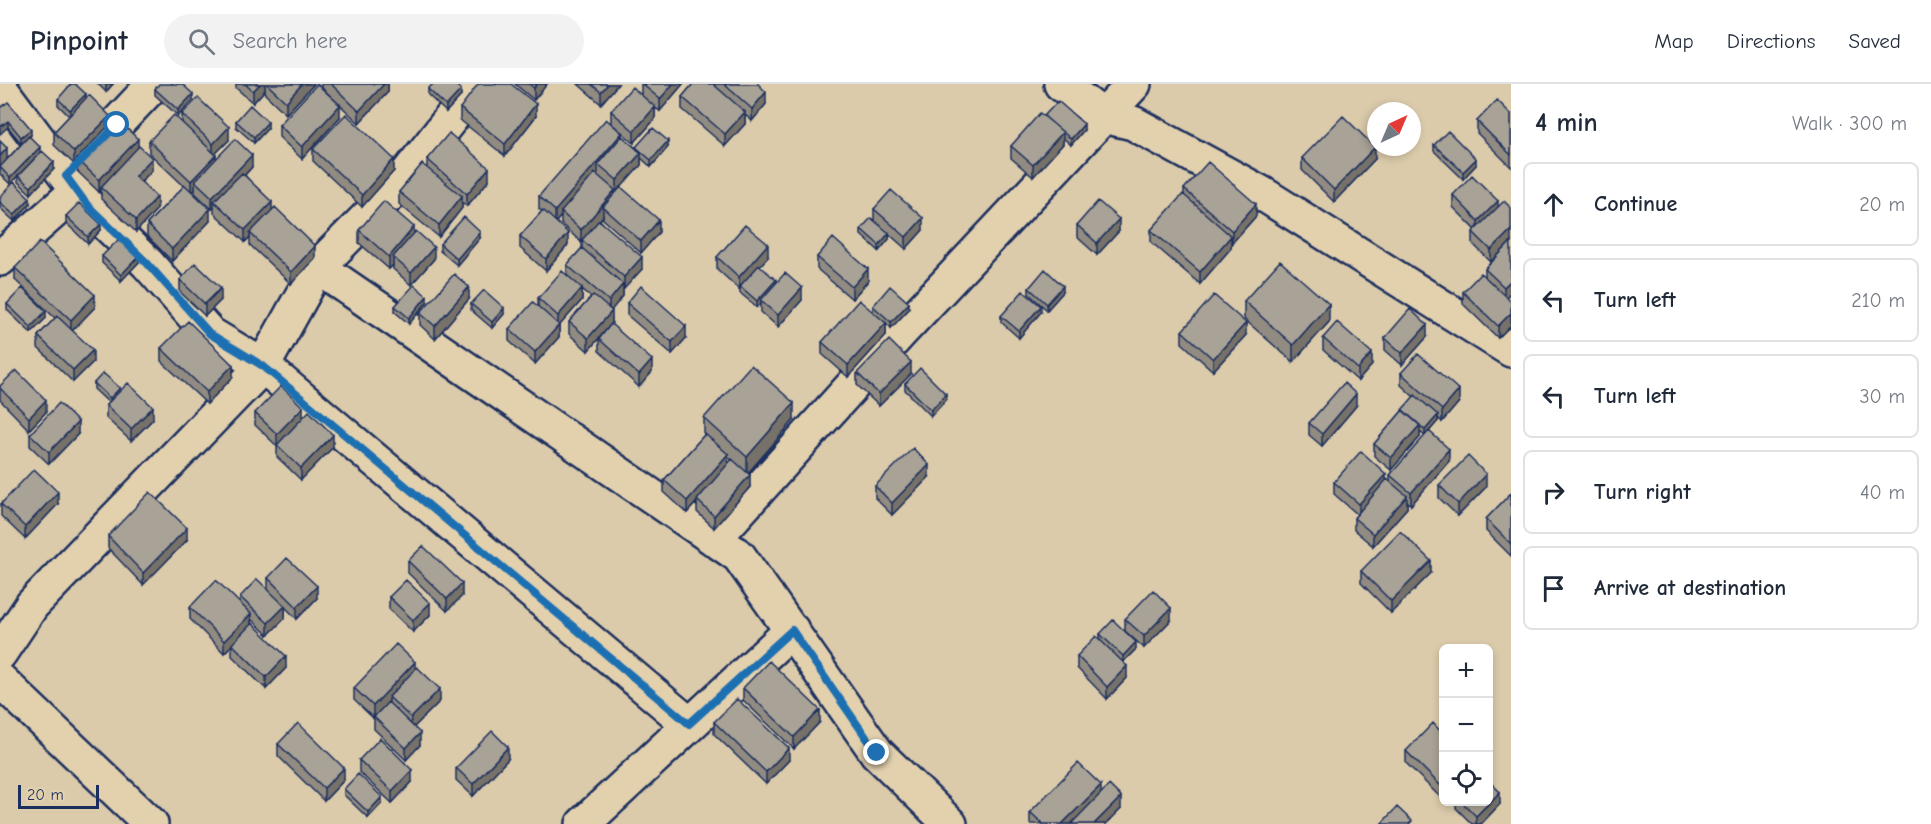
<!DOCTYPE html>
<meta charset="utf-8">
<style>
:root{--surface:#fff;--page:#f2f2f3;--text:#1f2937;--muted:#747a83;--line:#e0e1e3}
body{margin:0;font-family:"Comic Neue",sans-serif;background:var(--page);color:var(--text)}
.controls{position:absolute;right:18px;bottom:18px;display:grid;overflow:hidden;border-radius:9px;box-shadow:0 3px 9px #0003}
.controls button{width:54px;height:54px;display:grid;place-items:center;padding:0;border:0;border-bottom:2px solid var(--line);background:var(--surface);color:var(--text);font:30px sans-serif}
.compass{position:absolute;left:1367px;top:18px;width:54px;height:54px;border-radius:50%;background:var(--surface);box-shadow:0 3px 9px #0003;rotate:44deg}
.scale{position:absolute;left:18px;bottom:15px;width:81px;box-sizing:border-box;padding-left:6px;border:3px solid #1b2f5e;border-top:0;font-size:16px;line-height:21px;white-space:nowrap;color:#1b2f5e;-webkit-text-stroke:4px #e3d1ae;paint-order:stroke}
.stop{position:absolute;width:18px;height:18px;margin:-14px;border:4px solid #1f6fb2;border-radius:50%;background:#fff}
.stop.end{background:#1f6fb2;border-color:#fff;box-shadow:0 2px 6px #0008}
.list{margin:0;padding:0;list-style:none}
h2{display:flex;justify-content:space-between;align-items:center;height:78px;margin:0;padding:0 24px;font-size:26px}
h2 small{font-size:20px;font-weight:400;color:var(--muted)}
.list li{display:grid;grid-template-columns:39px 1fr auto;gap:18px;align-items:center;box-sizing:border-box;height:84px;margin:0 12px 12px;padding:0 12px;border:2px solid var(--line);border-radius:9px}
.list b{display:block;font-size:22px;white-space:nowrap}
.list em{font-size:20px;font-style:normal;color:var(--muted)}
.icon{flex:none;width:33px;height:33px;fill:none;stroke:currentColor;stroke-width:2;stroke-linecap:round;stroke-linejoin:round}
.map{position:relative;flex:none;width:1511px;height:740px;overflow:hidden}
header{display:flex;align-items:center;gap:36px;box-sizing:border-box;height:84px;padding:0 30px;background:var(--surface);border-bottom:2px solid var(--line)}
header strong{font-size:28px}
nav{display:flex;gap:33px;margin-inline-start:auto;font-size:21px}
.search{width:420px;height:54px;background:var(--page);display:flex;align-items:center;gap:15px;box-sizing:border-box;padding:0 21px;border-radius:33px;color:var(--muted);font-size:22px}
main{display:flex}
aside{flex:1;background:var(--surface)}
.map>svg:first-child{display:block}
</style>
<header>
<strong>Pinpoint</strong>
<div class="search"><svg class="icon" aria-label="search" viewBox="0 0 24 24"><circle cx="10" cy="10" r="6"/><path d="M15 15l6 6"/></svg>Search here</div>
<nav><a>Map</a><a>Directions</a><a>Saved</a></nav>
</header>
<main>
<div class="map">
<svg width="1511" height="740" viewBox="0 0 1511 740">
<rect width="100%" height="100%" fill="#dbcbab"/>
<filter id="ink" filterUnits="userSpaceOnUse"><feTurbulence type="fractalNoise" baseFrequency=".0167" numOctaves="2"/><feDisplacementMap in="SourceGraphic" scale="12" xChannelSelector="R" yChannelSelector="G"/><feConvolveMatrix kernelMatrix="1 2 1 2 8 2 1 2 1" color-interpolation-filters="sRGB"/></filter>
<g filter="url(#ink)">
<g fill="none" stroke-linecap="round" stroke-linejoin="round">
<defs>
<path id="minor" d="M1061 0 1103 32 1133 39 1263 110 1511 266
M0 4 88 122 147 179 210 250 263 282 689 640
M88 70 154 0
M0 175 77 107
M318 183 739 472 877 669 950 740
M714 455 900 249 1134 0
M0 569 32 521 263 282 318 183 397 103 478 0
M0 596 151 740
M583 740 792 546"/>
</defs>
<!-- minor casing -->
<use href="#minor" stroke="#1b2f5e" stroke-width="38"/>
<!-- minor -->
<use href="#minor" stroke="#e3d1ae" stroke-width="33"/>
</g>
<!-- wall -->
<path fill="#918b81" stroke="#1b2f5e" stroke-width="1.5" fill-rule="evenodd" d="M98 0H113L106 8Z
M236 0H314L286 30 265 10V6L253 19 236 4Z
M321 0H388V8L359 39 321 3Z
M515 0H547L534 16Z
M578 0H618L601 20Z
M641 0H683L660 27 655 24V35L634 59 611 39V27L641 10Z
M693 0H758L766 20 752 37 745 31V40L725 62 682 25V13Z
M155 5 193 16 178 32 155 11Z
M428 5 461 12 446 28 428 11Z
M58 15H86L110 41 138 63 152 86 141 98 157 125 136 148 101 115V106L99 108 77 87V77L74 80 54 61V48L69 32 58 21Z
M0 24 31 51 29 52 40 69 54 85 31 110 18 98V92L31 79 10 100 0 90V57L7 75 28 53 21 59 8 43Z
M460 24 536 32 505 72 460 36Z
M182 30 229 56 215 70 216 75 252 83 245 91 272 126 315 174 291 200 250 161V153L245 158 214 129V123L212 125 195 109V105L192 108 210 137 172 177 147 152V140L184 102 149 69V57L182 39Z
M1511 30V83L1477 49V37Z
M340 33 302 75 279 53V41Z
M1044 33 1084 46 1071 61 1063 54V60L1033 93 1011 74V62Z
M236 37 268 44 254 59 236 43Z
M622 53 636 64V63H668L651 83 641 74V81L621 103 659 148 641 169 603 135V132L600 136 642 185 623 205V212L611 226 612 239 588 267 569 250V238L591 213 582 205V216L559 242V253L535 280 509 257V245L538 222V214L567 192V181L582 164V157L581 158 561 140V132L556 138 568 161 546 187 520 164V152L542 127 539 125V112Z
M1434 61 1476 81 1463 95 1434 67Z
M313 65 394 87 362 123 313 77Z
M1302 74 1375 75 1334 118 1302 86Z
M427 75 489 96 467 122 462 118V124L439 153 399 120V108L427 83Z
M1184 105 1256 132 1232 159 1231 158V164L1200 200 1151 158V146L1184 111Z
M1453 111 1498 123 1511 208 1506 213 1511 218V241L1498 254 1463 220V208L1485 193V185L1491 178 1473 160V148L1476 146 1453 123Z
M0 113 30 120 14 137 0 124Z
M874 125 923 146 906 165 889 150V155L879 167 861 151V145L874 136Z
M66 132 101 146 88 160 66 139Z
M1077 141 1119 147 1097 171 1077 153Z
M359 146 414 148 434 175 411 201 393 185V181L389 185 359 159Z
M480 154 457 181 440 167V160Z
M102 172 139 178 121 197 102 179Z
M717 173H768L759 182 776 199 802 216 778 243 761 228V219L757 223 740 209V204L739 205 717 185Z
M817 173 868 197 852 215 817 185Z
M15 184 95 223 72 247 93 278 73 298 38 264V252L55 234 15 196Z
M180 196 221 216 205 232 180 208Z
M1029 204 1063 208 1047 226 1029 210Z
M469 215 435 255 420 241V229Z
M1244 217 1329 238 1293 278 1244 235Z
M427 218 409 240 395 228V222Z
M627 219 686 254 672 270 627 231Z
M7 220 46 234 31 249 7 226Z
M471 220 504 230 492 244 471 226Z
M873 222 909 225 891 244 886 239V251L848 293 822 270V258L873 227Z
M1041 228 1019 254 1001 238V232Z
M1182 247 1246 251 1213 287 1182 259Z
M1427 253 1402 281 1385 266V254Z
M1323 254 1372 281 1358 297 1323 266Z
M599 255 652 288 639 303 599 267Z
M161 264 233 293 207 320 161 277Z
M857 289 911 290 879 322 857 301Z
M1401 289 1459 318 1442 338 1438 334V337L1425 352 1420 348V353L1391 386 1374 372V360L1414 313 1401 301Z
M94 299 120 307 153 335 131 357 106 334V321L109 319 94 305Z
M905 300 946 316 931 332 905 306Z
M0 302 46 328 29 346 0 316Z
M1356 322 1322 362 1309 351V339Z
M255 329 303 334 333 363 301 396 277 373V362L255 341Z
M704 334 794 336 748 389 750 403 714 444 697 428V418L687 429 664 408V396L704 351ZM728 373 732 376 728 380Z
M30 350H78L49 380 30 362Z
M1449 377 1411 421 1407 417V424L1373 462 1354 446V434L1357 430 1334 410V398L1386 397 1390 398V391Z
M929 393 892 431 875 414V402Z
M1439 401 1486 403 1458 432 1439 414Z
M1511 409V472L1486 447V435Z
M1 420H58L25 455 1 432Z
M108 452 187 456 143 501 108 464Z
M408 477 462 512 447 527 408 489Z
M1361 487 1431 489 1391 529 1361 499Z
M268 494 317 514 297 535 285 523V534L268 551 251 535V540L286 584 266 605 232 572V561L224 569 190 535V523L240 520V513L268 505Z
M389 513 430 531 413 548 389 525Z
M1125 535 1171 536 1144 564 1125 547Z
M1100 550 1136 565 1123 578 1127 594 1107 615 1077 584V572L1100 556Z
M415 585 440 617 414 643 420 661 406 676 374 645V633L373 634 354 616V604Z
M743 604 820 638 794 665 743 616Z
M714 638 789 676 766 700 714 650Z
M1443 650V716L1406 679V667Z
M278 660 344 696 324 717 278 672Z
M508 675 473 712 456 696V684Z
M359 676 412 698 392 719 359 688Z
M344 705 382 719 368 734 344 711Z
M1101 709 1121 725 1106 740H1030V728Z
M1456 717H1488L1500 720 1481 740H1472L1456 724Z"/>
<!-- shaded-wall -->
<path fill="#767169" stroke="#1b2f5e" stroke-width="1.5" d="M108 0H113L106 8V1Z
M260 0H265V6L253 19V7Z
M302 0H314L286 30V18Z
M384 0H388V8L359 39V27Z
M537 0H547L534 16V4Z
M608 0H618L601 20V8Z
M673 0H683L660 27V15Z
M461 6V12L446 28V22Z
M766 8V20L752 37V25Z
M86 10V16L70 33V26Z
M193 10V16L178 32V26Z
M536 20V32L505 72V60Z
M340 21V33L302 75V63Z
M655 23V35L634 59V47Z
M745 28V40L725 62V50Z
M110 32V44L77 75V77L74 80V68Z
M8 37V43L0 50V43Z
M268 38V44L254 59V53Z
M1084 40V46L1071 61V55Z
M229 43V56L213 72V60Z
M31 45V51L21 59V53Z
M1063 48V60L1033 93V81Z
M622 49V61L598 80V89L563 130 561 128V132L555 139V127Z
M138 55V67L101 103V106L99 108V96Z
M668 57V63L651 83V76Z
M40 63V69L10 100V94Z
M1375 63V75L1334 118V106Z
M7 64V77L0 84V72Z
M641 69V81L617 108V96Z
M216 71V83L195 97V105L191 109V97Z
M252 71V83L217 120 214 117V123L212 125V113Z
M152 74V86L135 104V92Z
M394 75V87L362 123V111Z
M1476 75V81L1463 95V88Z
M54 78V85L31 110V103Z
M489 84V96L467 122V110Z
M615 106V118L603 123V132L581 158V146Z
M462 112V124L439 153V141Z
M157 113V125L136 148V136Z
M30 114V120L14 137V131Z
M1498 117V129L1478 149V137Z
M272 118V130L250 149V153L245 158V146Z
M1256 120V132L1232 159V147Z
M210 125V137L172 177V165Z
M923 134V146L906 165V153Z
M1119 135V147L1097 171V159Z
M659 136V148L641 169V157Z
M101 140V146L88 160V153Z
M414 143V155L393 173V181L389 185V173Z
M1511 146V158L1491 178V166Z
M480 148V154L457 181V175Z
M568 149V161L546 187V175Z
M889 149V155L879 167V161Z
M1231 152V164L1200 200V188Z
M768 160V173L739 205V193Z
M315 162V174L291 200V188Z
M434 163V175L411 201V189Z
M139 172V178L121 197V191Z
M642 173V185L624 205V193Z
M868 185V197L852 215V203Z
M776 196V202L761 216V219L757 223V217Z
M1511 196V208L1504 215V203Z
M623 200V212L609 229V217Z
M1063 202V208L1047 226V220Z
M469 203V215L435 255V242Z
M221 204V216L205 232V220Z
M582 204V216L559 242V253L535 280V268L558 242V232Z
M802 204V216L778 243V231Z
M95 211V223L71 248V236Z
M427 212V218L409 240V234Z
M909 219V225L891 244V238Z
M1329 220V238L1293 278V261Z
M1041 222V228L1019 254V247Z
M504 224V230L492 244V238Z
M46 227V234L31 249V243Z
M612 227V239L588 267V254Z
M1511 229V241L1498 254V242Z
M886 239V251L848 293V281Z
M1246 239V251L1213 287V275Z
M1427 241V253L1402 281V269Z
M686 242V254L672 270V258Z
M93 266V278L73 298V286Z
M1372 269V281L1358 297V285Z
M652 276V288L639 303V291Z
M911 278V290L879 322V310Z
M233 281V293L207 320V308Z
M120 304V310L110 321V314Z
M1459 306V318L1442 338V326Z
M946 310V316L931 332V326Z
M1356 310V322L1322 362V350Z
M46 316V328L29 346V334Z
M794 319V336L747 390V373Z
M153 323V335L131 357V345Z
M303 323V335L277 362V350Z
M1438 331V337L1425 352V346Z
M78 338V350L49 380V368Z
M1420 341V353L1391 386V374Z
M333 351V363L301 396V384Z
M1449 365V377L1411 421V409Z
M728 370V382L687 429V417Z
M929 381V393L892 431V419Z
M1386 390V402L1359 432V420Z
M1486 390V403L1458 432V420Z
M750 391V403L714 444V432Z
M58 408V420L25 455V443Z
M1407 412V424L1373 462V450Z
M187 444V456L143 501V489Z
M1431 477V489L1391 529V517Z
M462 499V512L447 527V515Z
M317 502V514L297 535V523Z
M430 519V531L413 548V536Z
M285 522V534L268 551V539Z
M1171 524V536L1144 564V552Z
M251 530V542L224 569V557Z
M1136 558V565L1123 578V572Z
M286 572V584L266 605V593Z
M415 578V590L389 613V618L373 634V622Z
M1127 582V594L1107 615V603Z
M440 605V617L411 646V634Z
M820 626V638L794 665V653Z
M420 649V661L406 676V664Z
M508 663V675L473 712V700Z
M789 664V676L766 700V688Z
M344 684V696L324 717V704Z
M412 686V698L392 719V707Z
M1101 701V713L1074 740H1062Z
M1500 708V720L1481 740H1476V732Z
M382 713V719L368 734V728Z
M1121 713V725L1106 740H1094Z"/>
<!-- building -->
<path fill="#a9a296" stroke="#1b2f5e" stroke-width="1.5" d="M71 0H75L86 10 70 26 58 15Z
M159 0H182L193 10 178 26 155 5Z
M245 0H260L253 7Z
M267 0H302L286 18Z
M317 0 340 21 302 63 279 41Z
M331 0H384L359 27Z
M433 0H455L461 6 446 22 428 5Z
M478 0H511L536 20 505 60 460 24Z
M529 0H537L534 4Z
M591 0H608L601 8Z
M642 0H673L660 15Z
M693 0H713L745 28 725 50 682 13Z
M724 0H758L766 8 752 25Z
M632 3 655 23 634 47 611 27Z
M89 11 110 32 74 68 54 48Z
M198 14 229 43 213 60 182 30Z
M1497 16 1511 30V71L1477 37Z
M1058 17 1084 40 1071 55 1044 32Z
M8 18 31 45 21 53 8 37 0 43V24Z
M250 21 268 38 254 53 236 37Z
M1040 29 1063 48 1033 81 1011 62Z
M346 30 394 75 362 111 313 65Z
M174 31 216 71 191 97 149 57Z
M1343 32 1375 63 1334 106 1302 74Z
M116 34 138 55 99 96 77 75Z
M606 35 622 49 555 127 539 112Z
M653 44 668 57 651 76 636 63Z
M1448 47 1476 75 1463 88 1434 61Z
M449 49 489 84 467 110 427 75Z
M29 52 40 63 10 94 0 83Z
M622 52 641 69 617 96 598 80Z
M235 55 252 71 212 113 195 97Z
M0 57 7 64 0 72Z
M139 62 152 74 135 92 157 113 136 136 101 103Z
M42 67 54 78 31 103 18 92Z
M1208 78 1256 120 1232 147 1184 105Z
M422 80 462 112 439 141 399 108Z
M242 89 272 118 245 146 214 117Z
M595 89 615 106 581 146 561 128Z
M1472 91 1498 117 1478 137 1453 111Z
M14 98 30 114 14 131 0 118V113Z
M185 101 210 125 172 165 147 140Z
M621 103 659 136 641 157 603 123Z
M891 106 923 134 906 153 874 125Z
M1183 110 1231 152 1200 188 1151 146Z
M384 117 414 143 389 173 359 146Z
M1098 117 1119 135 1097 159 1077 141Z
M1504 117 1511 124V146L1491 166 1473 148Z
M79 119 101 140 88 153 66 132Z
M275 123 315 162 291 188 250 149Z
M543 126 568 149 546 175 520 152Z
M464 133 480 148 457 175 440 160Z
M871 134 889 149 879 161 861 145Z
M599 136 642 173 624 193 582 156Z
M745 141 768 160 739 193 717 173Z
M416 147 434 163 411 189 393 173Z
M120 154 139 172 121 191 102 172Z
M833 154 868 185 852 203 817 173Z
M40 158 95 211 71 236 15 184Z
M1511 158V196L1504 203 1485 185Z
M582 164 623 200 609 217 567 181Z
M1280 177 1329 220 1293 261 1244 217Z
M195 179 221 204 205 220 180 196Z
M759 181 776 196 757 217 740 202Z
M1045 185 1063 202 1047 220 1029 204Z
M562 187 582 204 558 232 538 214Z
M785 189 802 204 778 231 761 216Z
M1481 189 1511 218V229L1498 242 1463 208Z
M454 190 469 203 435 242 420 229Z
M414 201 427 212 409 234 395 222Z
M641 202 686 242 672 258 627 219Z
M890 202 909 219 891 238 873 222Z
M22 204 46 227 31 243 7 220Z
M484 206 504 224 492 238 471 220Z
M1023 207 1041 222 1019 247 1001 232Z
M593 211 612 227 588 254 569 238Z
M1214 211 1246 239 1213 275 1182 247Z
M859 216 886 239 848 281 822 258Z
M533 218 559 241 535 268 509 245Z
M1410 225 1427 241 1402 269 1385 254Z
M57 232 93 266 73 286 38 252Z
M188 237 233 281 207 308 161 264Z
M1337 238 1372 269 1358 285 1323 254Z
M611 240 652 276 639 291 599 255Z
M889 256 911 278 879 310 857 289Z
M1418 270 1459 306 1442 326 1401 289Z
M751 281 794 319 747 373 704 334Z
M920 284 946 310 931 326 905 300Z
M16 286 46 316 29 334 0 304V302Z
M103 289 120 304 110 314 94 299Z
M128 299 153 323 131 345 106 321Z
M1344 299 1356 310 1322 350 1309 339Z
M281 302 303 323 277 350 255 329Z
M1415 311 1438 331 1425 346 1402 326Z
M59 319 78 338 49 368 30 350Z
M1403 326 1420 341 1391 374 1374 360Z
M309 327 333 351 301 384 277 361Z
M1429 347 1449 365 1411 409 1390 391Z
M705 350 728 370 687 417 664 396Z
M913 364 929 381 892 419 875 402Z
M1361 367 1386 390 1359 420 1334 398Z
M1468 372 1486 390 1458 420 1439 401Z
M732 375 750 391 714 432 697 416Z
M34 385 58 408 25 443 1 420Z
M1387 395 1407 412 1373 450 1354 434Z
M150 408 187 444 143 489 108 452Z
M1511 409V460L1486 435Z
M1400 447 1431 477 1391 517 1361 487Z
M423 462 462 499 447 515 408 477Z
M287 474 317 502 297 523 268 494Z
M257 495 285 522 268 539 240 513Z
M216 496 251 530 224 557 190 523Z
M406 496 430 519 413 536 389 513Z
M1153 506 1171 524 1144 552 1125 535Z
M1113 536 1136 558 1123 572 1100 550Z
M252 539 286 572 266 593 232 560Z
M1096 552 1127 582 1107 603 1077 572Z
M396 560 415 578 373 622 354 604Z
M769 577 820 626 794 653 743 604Z
M417 583 440 605 411 634 389 613Z
M737 615 789 664 766 688 714 638Z
M388 618 420 649 406 664 374 633Z
M298 639 344 684 324 704 278 660Z
M1433 639 1443 650V704L1406 667Z
M492 647 508 663 473 700 456 684Z
M380 654 412 686 392 707 359 676Z
M1078 679 1101 701 1062 740H1043L1030 728Z
M358 690 382 713 368 728 344 705Z
M1488 696 1500 708 1476 732 1461 717H1488Z
M1109 701 1121 713 1094 740H1071Z
M1397 723 1412 737 1409 740H1381Z"/>
</g>
<g fill="none" stroke-linecap="round" stroke-linejoin="round" filter="url(#ink)">
<!-- route -->
<path stroke="#1f6fb2" stroke-width="8" d="M117 41 66 92 88 122 147 179 210 250 263 282 689 640 792 546 877 669"/>
</g>
</svg>
<div class="controls">
<button>+</button>
<button>−</button>
<button><svg class="icon" aria-label="locate" viewBox="0 0 24 24"><circle cx="12" cy="12" r="6"/><path d="M12 2v4M12 18v4M2 12h4M18 12h4"/></svg></button>
</div>
<svg class="compass" viewBox="-18 -18 36 36"><path d="M0-13l5 13h-10z" fill="#e53935"/><path d="M0 13l5-13h-10z" fill="#747a83"/></svg>
<div class="scale">20 m</div>
<div class="stop" style="left:117px;top:41px"></div>
<div class="stop end" style="left:877px;top:669px"></div>
</div>
<aside>
<h2>4 min<small>Walk · 300 m</small></h2>
<ul class="list">
<li><svg class="icon" aria-label="ahead" viewBox="0 0 24 24"><path d="M12 20V5M6 11l6-6 6 6"/></svg><div><b>Continue</b></div><em>20 m</em></li>
<li><svg class="icon" aria-label="left" viewBox="0 0 24 24"><path d="M17 20v-9H6M10 6l-5 5 5 5"/></svg><div><b>Turn left</b></div><em>210 m</em></li>
<li><svg class="icon" aria-label="left" viewBox="0 0 24 24"><path d="M17 20v-9H6M10 6l-5 5 5 5"/></svg><div><b>Turn left</b></div><em>30 m</em></li>
<li><svg class="icon" aria-label="right" viewBox="0 0 24 24"><path d="M7 20v-9h11M14 6l5 5-5 5"/></svg><div><b>Turn right</b></div><em>40 m</em></li>
<li><svg class="icon" aria-label="arrive" viewBox="0 0 24 24"><path d="M6 21V4h12l-3 4 3 4H6"/></svg><div><b>Arrive at destination</b></div></li>
</ul>
</aside>
</main>
